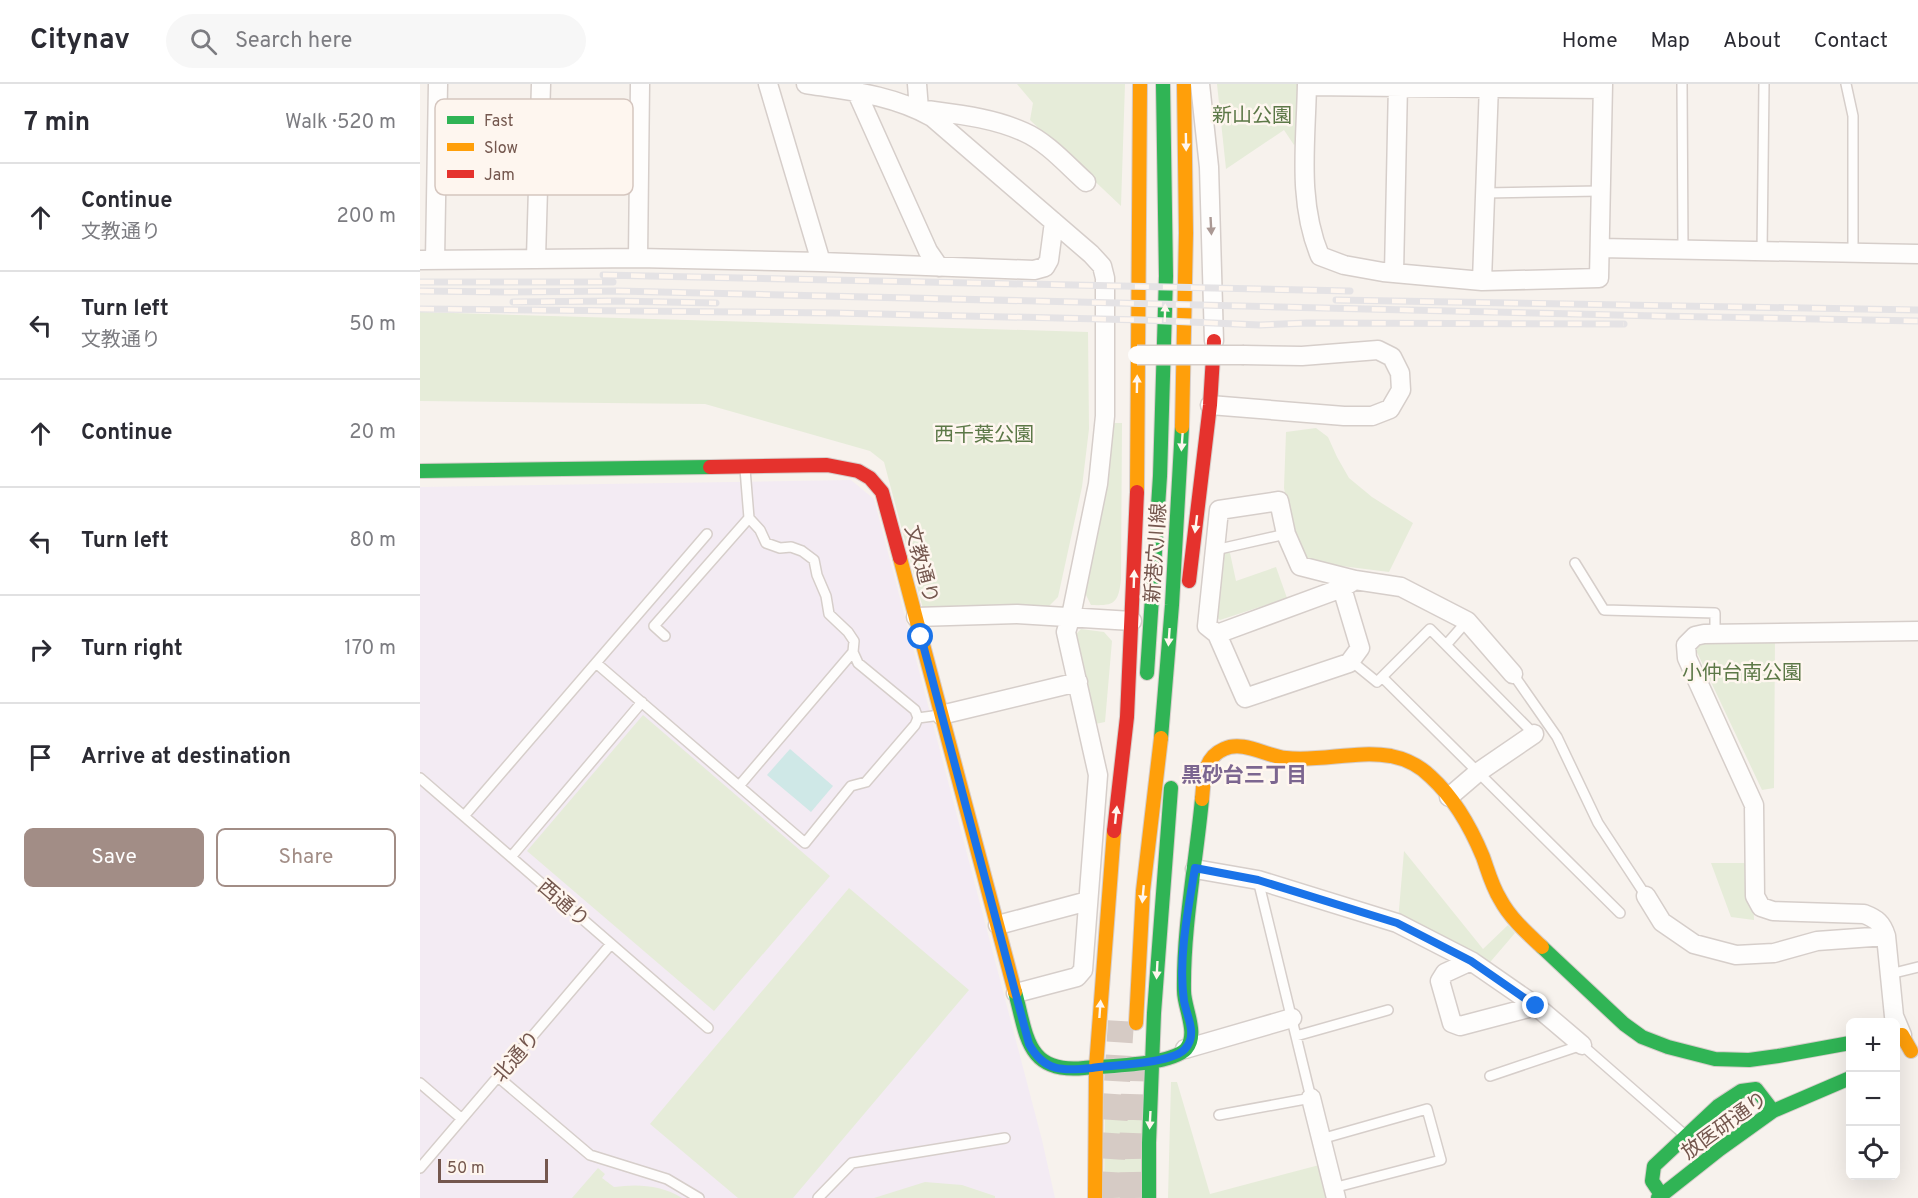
<!DOCTYPE html>
<meta charset="utf-8">
<style>
:root{--surface:#fff;--page:#f7f7f7;--text:#2b2b33;--muted:#7c7c81;--line:#e1e1e2;--accent:#a28d86}
body{margin:0;font-family:Overpass,"Noto Sans JP",sans-serif;background:var(--page);color:var(--text)}
.controls{position:absolute;right:18px;bottom:18px;display:grid;overflow:hidden;border-radius:9px;box-shadow:0 6px 24px #0002}
.controls button{width:54px;height:54px;display:grid;place-items:center;padding:0;border:0;border-bottom:2px solid var(--line);background:var(--surface);color:var(--text);font:30px sans-serif}
.scale{position:absolute;left:18px;bottom:15px;width:110px;box-sizing:border-box;padding-left:6px;border:3px solid #74574e;border-top:0;font-size:16px;line-height:21px;white-space:nowrap;color:#74574e;-webkit-text-stroke:4px #fef6ef;paint-order:stroke}
.stop{position:absolute;width:18px;height:18px;margin:-14px;border:4px solid #1a73e8;border-radius:50%;background:#fff}
.stop.end{background:#1a73e8;border-color:#fff;box-shadow:0 2px 6px #0008}
.list{margin:0;padding:0;list-style:none}
h2{display:flex;justify-content:space-between;align-items:center;height:78px;margin:0;padding:0 24px;font-size:26px}
h2 small{font-size:20px;font-weight:400;color:var(--muted)}
.list li{display:grid;grid-template-columns:39px 1fr auto;gap:18px;align-items:center;box-sizing:border-box;height:108px;padding:0 24px;border-top:2px solid var(--line)}
.list b{display:block;font-size:22px;white-space:nowrap}
.list p{margin:0;font-size:20px;white-space:nowrap;color:var(--muted)}
.list em{font-size:20px;font-style:normal;color:var(--muted)}
.actions{display:flex;gap:12px;padding:18px 24px}
.actions a{flex:1;padding:14px 0;border:2px solid var(--accent);border-radius:9px;text-align:center;font-size:21px;color:var(--accent)}
.actions .main{background:var(--accent);color:#fff}
.icon{flex:none;width:33px;height:33px;fill:none;stroke:currentColor;stroke-width:2;stroke-linecap:round;stroke-linejoin:round}
.map{position:relative;flex:none;width:1498px;height:1114px;overflow:hidden}
header{display:flex;align-items:center;gap:36px;box-sizing:border-box;height:84px;padding:0 30px;background:var(--surface);border-bottom:2px solid var(--line)}
header strong{font-size:28px}
nav{display:flex;gap:33px;margin-inline-start:auto;font-size:21px}
.search{width:420px;height:54px;background:var(--page);display:flex;align-items:center;gap:15px;box-sizing:border-box;padding:0 21px;border-radius:33px;color:var(--muted);font-size:22px}
main{display:flex}
aside{flex:1;background:var(--surface)}
.map>svg:first-child{display:block}
</style>
<header>
<strong>Citynav</strong>
<div class="search"><svg class="icon" aria-label="search" viewBox="0 0 24 24"><circle cx="10" cy="10" r="6"/><path d="M15 15l6 6"/></svg>Search here</div>
<nav><a>Home</a><a>Map</a><a>About</a><a>Contact</a></nav>
</header>
<main>
<aside>
<h2>7 min<small>Walk · 520 m</small></h2>
<ul class="list">
<li><svg class="icon" aria-label="ahead" viewBox="0 0 24 24"><path d="M12 20V5M6 11l6-6 6 6"/></svg><div><b>Continue</b><p>文教通り</p></div><em>200 m</em></li>
<li><svg class="icon" aria-label="left" viewBox="0 0 24 24"><path d="M17 20v-9H6M10 6l-5 5 5 5"/></svg><div><b>Turn left</b><p>文教通り</p></div><em>50 m</em></li>
<li><svg class="icon" aria-label="ahead" viewBox="0 0 24 24"><path d="M12 20V5M6 11l6-6 6 6"/></svg><div><b>Continue</b></div><em>20 m</em></li>
<li><svg class="icon" aria-label="left" viewBox="0 0 24 24"><path d="M17 20v-9H6M10 6l-5 5 5 5"/></svg><div><b>Turn left</b></div><em>80 m</em></li>
<li><svg class="icon" aria-label="right" viewBox="0 0 24 24"><path d="M7 20v-9h11M14 6l5 5-5 5"/></svg><div><b>Turn right</b></div><em>170 m</em></li>
<li><svg class="icon" aria-label="arrive" viewBox="0 0 24 24"><path d="M6 21V4h12l-3 4 3 4H6"/></svg><div><b>Arrive at destination</b></div></li>
</ul>
<div class="actions"><a class="main">Save</a><a>Share</a></div>
</aside>
<div class="map">
<svg width="1498" height="1114" viewBox="0 0 1498 1114">
<rect width="100%" height="100%" fill="#f7f2ed"/>
<!-- education -->
<path fill="#f3ebf3" d="M431 396 454 415 622 1056 635 1114H0V403Z"/>
<!-- green -->
<path fill="#e6ecd9" d="M597 0H705L701 122 610 36 613 19Z
M797 0H881L876 59 874 61 864 46 806 85Z
M0 228 668 248 669 345 662 403 638 513 629 522 503 525 464 378 450 367 285 320 0 317Z
M689 339H702L701 496C698 519 695 522 671 521L665 509Z
M896 344 908 353 917 373 929 394 952 413 993 439 969 488 882 477 875 463 864 404 866 348Z
M805 469H810L816 497 856 483 867 514 800 536 794 531 800 475Z
M661 545 684 548 692 557 685 638 670 641 650 556Z
M1355 553 1354 704 1342 706 1275 564 1282 554Z
M223 631 410 792 294 927 107 767Z
M984 767 1063 865 1088 841 1095 849 1066 883 978 837Z
M1291 779H1332L1334 836 1311 833Z
M429 804 549 906 373 1114H318L230 1040Z
M751 998H757L790 1110 903 1080 911 1114H748Z
M723 1011 724 1114H684L685 1015Z
M178 1084 185 1090 182 1094 194 1103C218 1100 241 1101 262 1114H152Z
M505 1098 542 1101 575 1112V1114H454Z"/>
<!-- water -->
<path fill="#cfe8e7" d="M370 665 413 702 391 728 347 691Z"/>
<g fill="none" stroke-linecap="round" stroke-linejoin="round">
<!-- secondary-tunnel -->
<path stroke="#d6cbc5" stroke-width="26" stroke-dasharray="26 13" stroke-linecap="butt" d="M692 1114 691 1091 701 937
M713 1114 712 1074 715 981"/>
<defs>
<path id="lane" d="M1262 0 1263 165
M1426 0 1433 32V169
M1065 109 1180 107
M1342 168 1344 0
M329 434 340 446 346 459 360 464 371 463 382 467 394 476 397 491 406 512 409 530 428 548 434 557 433 568 438 579 495 626 498 634
M795 466 866 450
M1155 479 1184 526 1295 529V550
M1047 537 1026 561 1114 650
M245 552 234 542 329 434 325 385
M1026 561 1010 545 962 593 1200 829
M930 576 957 598 962 593
M176 579 385 759 431 702 446 698 495 641 498 634 513 632
M1093 590 1137 653 1178 739 1226 812
M0 694 288 944
M319 702 433 568
M44 732 287 450
M91 773 222 618
M1470 890 1498 883
M876 952 968 926
M1070 992 1162 961 1266 1052
M78 993 170 1071 247 1095 279 1114
M0 999 42 1035
M799 1031 891 1014 838 796
M901 1055 1007 1025 1021 1076 913 1104
M0 1084 191 860
M398 1114 432 1079 585 1054"/>
<path id="street" d="M348 0 401 178
M386 0C431 7 472 11 512 33L671 170 682 182 685 194V332L678 400 651 532 646 548 678 691 663 886 657 893 596 909
M433 0 508 167 519 183
M497 0 499 25C534 30 571 33 604 48 627 58 647 81 666 98
M780 0 789 83 794 257
M887 0C886 58 877 117 900 172L924 181 963 188 1062 197 1179 194 1183 0
M887 2 1183 5
M1180 164 1498 170
M116 174 121 0
M218 174 220 0
M0 176 218 174 401 178 614 186 625 183 629 176 634 138
M15 176 18 0
M974 189 978 0
M1062 197 1069 0
M790 321 924 332H952L970 325 981 306 980 289 972 273 958 266 882 272 824 271
M922 504 940 564 929 579 825 614 797 550 922 504 935 496 981 503 1047 537 1093 590
M496 533 597 530 712 537
M797 550 787 542 799 426 859 417 866 450 880 482 935 496
M521 631 658 598
M1029 713 1057 689 1114 650
M775 785 838 796 977 839 1051 877 1116 922 1162 961
M1226 812 1242 838 1274 860 1316 871 1354 869 1397 857 1466 852
M578 841 668 817
M1051 877 1025 889 1020 897 1032 939 1040 942 1116 922
M1482 951 1474 932 1466 852C1462 839 1457 835 1444 830L1353 827 1341 823 1335 812 1334 721 1267 574 1266 561 1275 552 1284 550 1498 547
M765 965 872 934
M891 1014 916 1114"/>
<path id="fast" d="M0 387 290 383
M727 589 740 392 746 192 743 0
M741 654 752 521 762 343
M1122 863 1204 940 1222 953 1248 963 1295 975 1329 976 1358 972 1430 959
M595 908C607 951 606 990 664 984 687 982 751 981 766 965 779 950 764 924 764 907 763 843 776 779 782 715
M1242 1112 1232 1097 1234 1082 1298 1022 1321 1007 1336 1005 1353 1027
M729 1114V1059L734 929 751 704
M1238 1114 1300 1065 1353 1027 1430 994"/>
<path id="slow" d="M762 343 766 149 764 0
M717 408 720 0
M480 474 595 908
M782 715C784 695 783 674 804 665 823 656 846 672 866 674 901 678 936 666 971 672 986 675 1000 682 1011 693 1034 714 1051 744 1063 773 1068 787 1072 802 1080 815 1090 834 1107 849 1122 863
M716 939 723 807 741 654
M1476 952 1482 951 1491 967
M675 1114 676 983 694 747"/>
<path id="jam" d="M290 383 407 381 438 387 450 394 462 408 480 474
M769 497 790 321 794 257
M694 747 707 633 717 408"/>
</defs>
<!-- lane casing -->
<use href="#lane" stroke="#d6ceca" stroke-width="12"/>
<!-- street casing -->
<use href="#street" stroke="#d6ceca" stroke-width="21"/>
<!-- fast casing -->
<use href="#fast" stroke="#d6cdca" stroke-width="16"/>
<!-- slow casing -->
<use href="#slow" stroke="#d6cdca" stroke-width="16"/>
<!-- jam casing -->
<use href="#jam" stroke="#d6cdca" stroke-width="16"/>
<!-- lane -->
<use href="#lane" stroke="#fefdfc" stroke-width="9"/>
<!-- street -->
<use href="#street" stroke="#fefdfc" stroke-width="18"/>
<!-- fast -->
<use href="#fast" stroke="#30b455" stroke-width="14"/>
<!-- slow -->
<use href="#slow" stroke="#ff9f0a" stroke-width="14"/>
<!-- jam -->
<use href="#jam" stroke="#e5322d" stroke-width="14"/>
<defs>
<path id="rail" d="M183 191 930 207
M0 198H193
M0 207 86 208 198 207 1237 232 1498 237
M916 216 1498 226
M93 218 196 217 296 219
M0 225 415 229 723 236 840 241 887 239 1204 240"/>
</defs>
<!-- rail casing -->
<use href="#rail" stroke="#e5e3e5" stroke-width="7"/>
<!-- rail -->
<use href="#rail" stroke="#fef6ef" stroke-width="4.5" stroke-dasharray="14" stroke-linecap="butt"/>
<defs>
<path id="street-bridge" d="M717 271H824"/>
</defs>
<!-- street-bridge casing -->
<use href="#street-bridge" stroke="#d6ceca" stroke-width="21" stroke-linecap="butt"/>
<!-- street-bridge -->
<use href="#street-bridge" stroke="#fefdfc" stroke-width="18"/>
</g>
<!-- one-way arrows -->
<defs><path id="oneway-solid" d="M-6-.8H1V-3.2L6.5 0L1 3.2V.8H-6Z" transform="scale(1.5)"/></defs>
<g fill="#fef6ef">
<use href="#oneway-solid" transform="translate(766 58) rotate(89)"/>
<use href="#oneway-solid" transform="translate(745 229) rotate(-88)"/>
<use href="#oneway-solid" transform="translate(717 300) rotate(-89)"/>
<use href="#oneway-solid" transform="translate(762 358) rotate(94)"/>
<use href="#oneway-solid" transform="translate(776 440) rotate(97)"/>
<use href="#oneway-solid" transform="translate(714 495) rotate(-88)"/>
<use href="#oneway-solid" transform="translate(749 553) rotate(94)"/>
<use href="#oneway-solid" transform="translate(696 731) rotate(-84)"/>
<use href="#oneway-solid" transform="translate(723 810) rotate(95)"/>
<use href="#oneway-solid" transform="translate(737 886) rotate(93)"/>
<use href="#oneway-solid" transform="translate(680 925) rotate(-86)"/>
<use href="#oneway-solid" transform="translate(730 1036) rotate(93)"/>
</g>
<use fill="#ab9994" href="#oneway-solid" transform="translate(791 142) rotate(87)"/>
<g fill="none" stroke-linecap="round" stroke-linejoin="round">
<!-- route -->
<path stroke="#1a73e8" stroke-width="8" d="M501 553 609 960C624 988 643 987 672 984 693 981 751 980 765 965 778 951 767 933 764 917 758 875 768 826 775 784L838 796 977 839 1051 877 1116 922"/>
</g>
<g text-anchor="middle" stroke-width="5" stroke-linejoin="round" paint-order="stroke">
<!-- park labels -->
<g font-size="20" fill="#5c7847" stroke="#fef6ef">
<text x="832" y="38">新山公園</text>
<text x="564" y="357">西千葉公園</text>
<text x="1322" y="595">小仲台南公園</text>
</g>
<!-- street labels -->
<g font-size="20" fill="#74574e" stroke="#fef6ef">
<text transform="translate(735 469) rotate(-86)" y="7">新港穴川線</text>
<text transform="translate(502 480) rotate(75)" y="7">文教通り</text>
<text transform="translate(144 819) rotate(41)" y="7">西通り</text>
<text transform="translate(96 972) rotate(-49)" y="7">北通り</text>
<text transform="translate(1304 1041) rotate(-36)" y="7">放医研通り</text>
</g>
<!-- neighbourhood labels -->
<g font-size="21" font-weight="bold" fill="#7c6690" stroke="#fef6ef">
<text x="824" y="698">黒砂台三丁目</text>
</g>
</g>
<!-- legend -->
<rect x="15" y="15" width="198" height="96" rx="9" fill="#fef6ef" stroke="#d5c6bf" stroke-width="1.5"/>
<rect x="27" y="32" width="27" height="8" fill="#30b455"/>
<rect x="27" y="59" width="27" height="8" fill="#ff9f0a"/>
<rect x="27" y="86" width="27" height="8" fill="#e5322d"/>
<g font-size="16" fill="#74574e">
<text x="64" y="42">Fast</text>
<text x="64" y="69">Slow</text>
<text x="64" y="96">Jam</text>
</g>
</svg>
<div class="controls">
<button>+</button>
<button>−</button>
<button><svg class="icon" aria-label="locate" viewBox="0 0 24 24"><circle cx="12" cy="12" r="6"/><path d="M12 2v4M12 18v4M2 12h4M18 12h4"/></svg></button>
</div>
<div class="scale">50 m</div>
<div class="stop" style="left:501px;top:553px"></div>
<div class="stop end" style="left:1116px;top:922px"></div>
</div>
</main>
